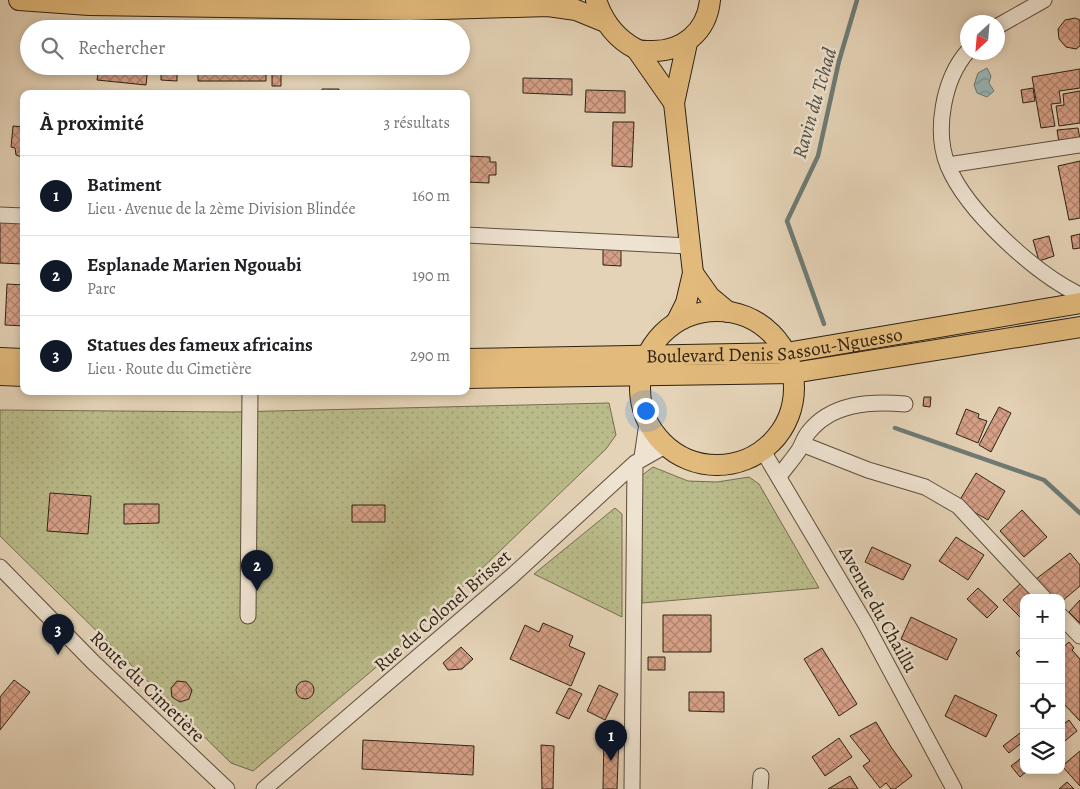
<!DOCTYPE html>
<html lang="fr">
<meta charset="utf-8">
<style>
:root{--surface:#fff;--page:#f2f2f2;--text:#202124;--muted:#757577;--line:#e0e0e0;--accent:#111827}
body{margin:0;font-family:Alegreya,serif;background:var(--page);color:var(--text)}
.controls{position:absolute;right:15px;bottom:15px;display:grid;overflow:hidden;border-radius:10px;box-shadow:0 2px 8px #0003}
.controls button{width:45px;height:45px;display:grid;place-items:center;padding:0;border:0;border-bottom:1px solid var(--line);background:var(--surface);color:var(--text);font:25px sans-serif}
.compass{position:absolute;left:960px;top:15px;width:45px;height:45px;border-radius:50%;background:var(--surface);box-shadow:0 2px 8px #0003;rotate:206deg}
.you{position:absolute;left:645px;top:410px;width:18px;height:18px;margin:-12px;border:4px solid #fff;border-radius:50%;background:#1a73e8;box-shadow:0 0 0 8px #1a73e833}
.badge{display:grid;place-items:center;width:32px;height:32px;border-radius:50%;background:var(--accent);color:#fff;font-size:16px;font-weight:700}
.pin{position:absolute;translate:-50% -41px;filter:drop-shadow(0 1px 2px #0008)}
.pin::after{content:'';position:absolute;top:26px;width:18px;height:15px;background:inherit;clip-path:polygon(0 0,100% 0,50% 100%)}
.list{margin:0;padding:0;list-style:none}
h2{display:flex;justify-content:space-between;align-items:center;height:65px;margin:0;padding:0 20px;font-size:21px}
h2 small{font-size:16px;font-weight:400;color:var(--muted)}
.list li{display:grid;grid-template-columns:32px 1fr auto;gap:15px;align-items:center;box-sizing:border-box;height:80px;padding:0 20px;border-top:1px solid var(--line)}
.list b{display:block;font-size:19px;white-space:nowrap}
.list p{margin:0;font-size:16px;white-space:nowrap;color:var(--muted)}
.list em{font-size:16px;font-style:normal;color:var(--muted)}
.icon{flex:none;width:28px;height:28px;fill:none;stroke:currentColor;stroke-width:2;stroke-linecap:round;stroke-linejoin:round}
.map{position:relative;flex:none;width:1080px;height:789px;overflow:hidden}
.search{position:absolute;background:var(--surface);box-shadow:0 2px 8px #0003;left:20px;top:20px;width:450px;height:55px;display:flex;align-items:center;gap:12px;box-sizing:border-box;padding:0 18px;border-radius:28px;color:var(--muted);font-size:19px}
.panel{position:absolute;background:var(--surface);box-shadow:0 2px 8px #0003;left:20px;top:90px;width:450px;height:305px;border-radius:10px}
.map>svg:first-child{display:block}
</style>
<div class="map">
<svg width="1080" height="789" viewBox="0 0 1080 789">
<defs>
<pattern id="grass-dots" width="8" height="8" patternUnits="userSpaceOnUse" patternTransform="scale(1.25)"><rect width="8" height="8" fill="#babb8a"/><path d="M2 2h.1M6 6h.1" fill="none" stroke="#a0a076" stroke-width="1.8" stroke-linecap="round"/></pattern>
<pattern id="water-waves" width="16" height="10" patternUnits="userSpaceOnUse" patternTransform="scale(1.25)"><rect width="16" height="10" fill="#98b6b6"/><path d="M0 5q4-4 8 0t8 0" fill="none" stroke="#7c9493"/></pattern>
<pattern id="building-cross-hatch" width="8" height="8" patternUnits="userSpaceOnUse" patternTransform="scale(1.25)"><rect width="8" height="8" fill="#d7a188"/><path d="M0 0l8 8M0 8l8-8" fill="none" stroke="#af836e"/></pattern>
</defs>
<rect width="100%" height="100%" fill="#e5d3b7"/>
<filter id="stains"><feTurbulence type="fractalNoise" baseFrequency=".004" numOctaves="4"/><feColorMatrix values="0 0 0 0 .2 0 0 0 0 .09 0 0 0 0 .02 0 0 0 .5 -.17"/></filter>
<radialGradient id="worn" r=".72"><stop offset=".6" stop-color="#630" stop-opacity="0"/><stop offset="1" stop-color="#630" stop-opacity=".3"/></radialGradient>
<!-- grass -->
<path fill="url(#grass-dots)" stroke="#746e4e" d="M609 403 616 435 606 449 400 647 253 771 231 763 0 536V410L233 412Z
M653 467 688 481 717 482 749 477 759 484 819 588 642 603 641 476Z
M615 508 622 514V617L534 574Z"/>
<!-- water -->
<path fill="url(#water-waves)" stroke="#6e7b75" d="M987 68 991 76 989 83 994 91 987 97 977 93 974 85 978 73Z"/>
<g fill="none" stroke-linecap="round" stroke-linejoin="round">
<!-- stream -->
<path stroke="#6e7b75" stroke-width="4.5" d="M824 324 787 221 818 156 839 61 857 0
M895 428 1044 480 1080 513"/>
</g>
<!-- building -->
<path fill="url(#building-cross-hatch)" stroke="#2f2213" d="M1075 18 1080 20V46L1076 49 1066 47 1059 39 1058 29 1065 20Z
M73 66H96L95 73 73 71Z
M99 66H148L146 85 97 80Z
M154 66H187L186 74 177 73V81L161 80V70H153Z
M198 66H266V81H198Z
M1080 69V88L1059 91 1061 103 1051 104 1055 126 1041 128 1032 77Z
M272 72H281V86H272Z
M523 78 572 79V95L523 93Z
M1033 88 1035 101 1023 103 1021 90Z
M322 89H339V94H322Z
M586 90 625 91V113L585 112Z
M1080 91V123L1059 126 1056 106 1064 105 1063 94Z
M613 122H634L632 167 612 166Z
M13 126 24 127V158L16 155 15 148 11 147Z
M1078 128 1080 139 1059 142 1057 130Z
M466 156 490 157V162H496V175H489V183L466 182Z
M1080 161V218L1069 220 1058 166Z
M0 221H24V264L0 263Z
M1080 234V248L1073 249 1071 236Z
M1049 236 1054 256 1039 261 1033 240Z
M603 244H621V266L603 265Z
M7 284 24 285V326L5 325Z
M924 397H931L930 407 923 406Z
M999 407 1011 413 991 452 979 445Z
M966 409 979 414 978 418 987 421 978 443 956 434Z
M976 473 1005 491 988 520 958 503Z
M50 493 91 496 88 534 47 531Z
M124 504H159V523L124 524Z
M352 505H385V522H352Z
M1022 510 1047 537 1024 557 1000 531Z
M956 537 984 555 968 580 939 561Z
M872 547 911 565 903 580 865 562Z
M1070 553 1080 565V586L1061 602V598H1053L1036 579Z
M1021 583 1036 598H1024V621L1003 600Z
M978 588 998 607 987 618 967 599Z
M1080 600V623L1069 612Z
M663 615H711V652H663Z
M911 617 957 639 947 660 901 639Z
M543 623 573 636 569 646 585 653 571 686 510 659 525 625 539 632Z
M1069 642 1074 648 1072 650 1080 659V721L1061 701V649Z
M1024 646V661L1016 653Z
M461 647 473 659 462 669 448 670 443 663Z
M822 648 857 704 839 716 804 659Z
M648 657H665V670H648Z
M14 680 30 692 0 730V697Z
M296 690a9 9 0 1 1 18 0a9 9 0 1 1-18 0Z
M177 681 186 682 192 690 189 699 180 702 172 697 171 688Z
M599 685 618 694 605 720 587 711Z
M569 688 582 694 569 719 556 713Z
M689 692H724V712L689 711Z
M955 695 997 715 986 737 945 716Z
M1069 720 1077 731 1061 744V726Z
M876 722 891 747 912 776 895 789H891L886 783 880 788 863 766 870 761 850 736Z
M1024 730V741L1009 753 1003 746Z
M604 733 619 734 617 789H603Z
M839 738 852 757 825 776 812 757Z
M363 740 474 746 473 775 362 769Z
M541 745 554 746 553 789H542Z
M1080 751V786L1062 766Z
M1024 756V770H1028L1020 777 1011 766Z
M850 776 858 789H828Z
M1067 782 1074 789H1059Z"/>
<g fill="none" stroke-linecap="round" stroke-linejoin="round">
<defs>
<path id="minor" d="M998 26 1044 0
M968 51C943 79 934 132 948 166 967 212 1036 274 1080 295
M948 165 1080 145
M0 215 24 216
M466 235 689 246
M802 444 868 470 925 487 958 506 1044 598
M763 451 865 623 954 789
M642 457 647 423
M780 475C786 467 793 459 799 450 802 445 804 438 808 433 831 403 870 401 905 404
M0 567 93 662 227 789
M248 616 250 391
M1061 616 1080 636
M264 789 512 576 635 463 665 446
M632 789 635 463
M760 789 761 776"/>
<g id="major">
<path d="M19 0 89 5 409 10 548 6 576 10 603 21"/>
<path d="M596 0C603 21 615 38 636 49 640 51 646 51 651 51 682 52 707 32 710 0"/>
<path d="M637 50 674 103"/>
<path d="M693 273 710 297 728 312"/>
<circle cx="717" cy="388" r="77"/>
<path d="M677 321 686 303 693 273 674 103 687 43"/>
<path d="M0 358 24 359"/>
<path id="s1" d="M466 359 786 353 1080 303"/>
<path d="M0 375 24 376"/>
<path d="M466 378 793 373 1080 327"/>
</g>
</defs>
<!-- minor casing -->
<use href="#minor" stroke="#5c4e3c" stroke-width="17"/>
<!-- major casing -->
<use href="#major" stroke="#2f2213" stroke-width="22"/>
<!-- minor -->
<use href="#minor" stroke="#eee2d0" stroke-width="15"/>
<!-- major -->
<use href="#major" stroke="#e2ba7c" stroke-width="20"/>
</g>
<g text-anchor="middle" stroke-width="5" stroke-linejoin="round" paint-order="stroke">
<!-- street labels -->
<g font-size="19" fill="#2f2213" stroke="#eee2d0">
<text dy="7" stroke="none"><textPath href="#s1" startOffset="309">Boulevard Denis Sassou-Nguesso</textPath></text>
<text transform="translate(879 609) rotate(61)" y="7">Avenue du Chaillu</text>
<text transform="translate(442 610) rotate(-41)" y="7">Rue du Colonel Brisset</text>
<text transform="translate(148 686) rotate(44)" y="7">Route du Cimetière</text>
</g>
<!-- water labels -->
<g font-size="20" font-style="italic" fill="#4e4e44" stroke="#eee2d0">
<text transform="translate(814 103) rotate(-74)" y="7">Ravin du Tchad</text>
</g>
</g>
<rect width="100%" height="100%" filter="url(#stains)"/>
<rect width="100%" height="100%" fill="url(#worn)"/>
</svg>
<div class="controls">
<button>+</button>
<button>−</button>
<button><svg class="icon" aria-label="locate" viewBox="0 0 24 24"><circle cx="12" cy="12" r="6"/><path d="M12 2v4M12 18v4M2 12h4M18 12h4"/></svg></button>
<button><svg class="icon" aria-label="layers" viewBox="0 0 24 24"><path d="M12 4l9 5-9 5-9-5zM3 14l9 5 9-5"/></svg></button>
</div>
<svg class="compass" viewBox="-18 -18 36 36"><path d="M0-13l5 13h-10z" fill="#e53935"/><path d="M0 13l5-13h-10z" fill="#757577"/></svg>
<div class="you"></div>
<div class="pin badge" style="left:611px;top:761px">1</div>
<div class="pin badge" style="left:257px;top:591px">2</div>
<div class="pin badge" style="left:58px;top:655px">3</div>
<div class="search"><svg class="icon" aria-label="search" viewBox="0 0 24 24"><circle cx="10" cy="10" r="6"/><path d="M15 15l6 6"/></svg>Rechercher</div>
<section class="panel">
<h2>À proximité<small>3 résultats</small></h2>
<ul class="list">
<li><span class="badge">1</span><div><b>Batiment</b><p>Lieu · Avenue de la 2ème Division Blindée</p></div><em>160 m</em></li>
<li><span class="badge">2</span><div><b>Esplanade Marien Ngouabi</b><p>Parc</p></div><em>190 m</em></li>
<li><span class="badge">3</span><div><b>Statues des fameux africains</b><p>Lieu · Route du Cimetière</p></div><em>290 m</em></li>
</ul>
</section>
</div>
